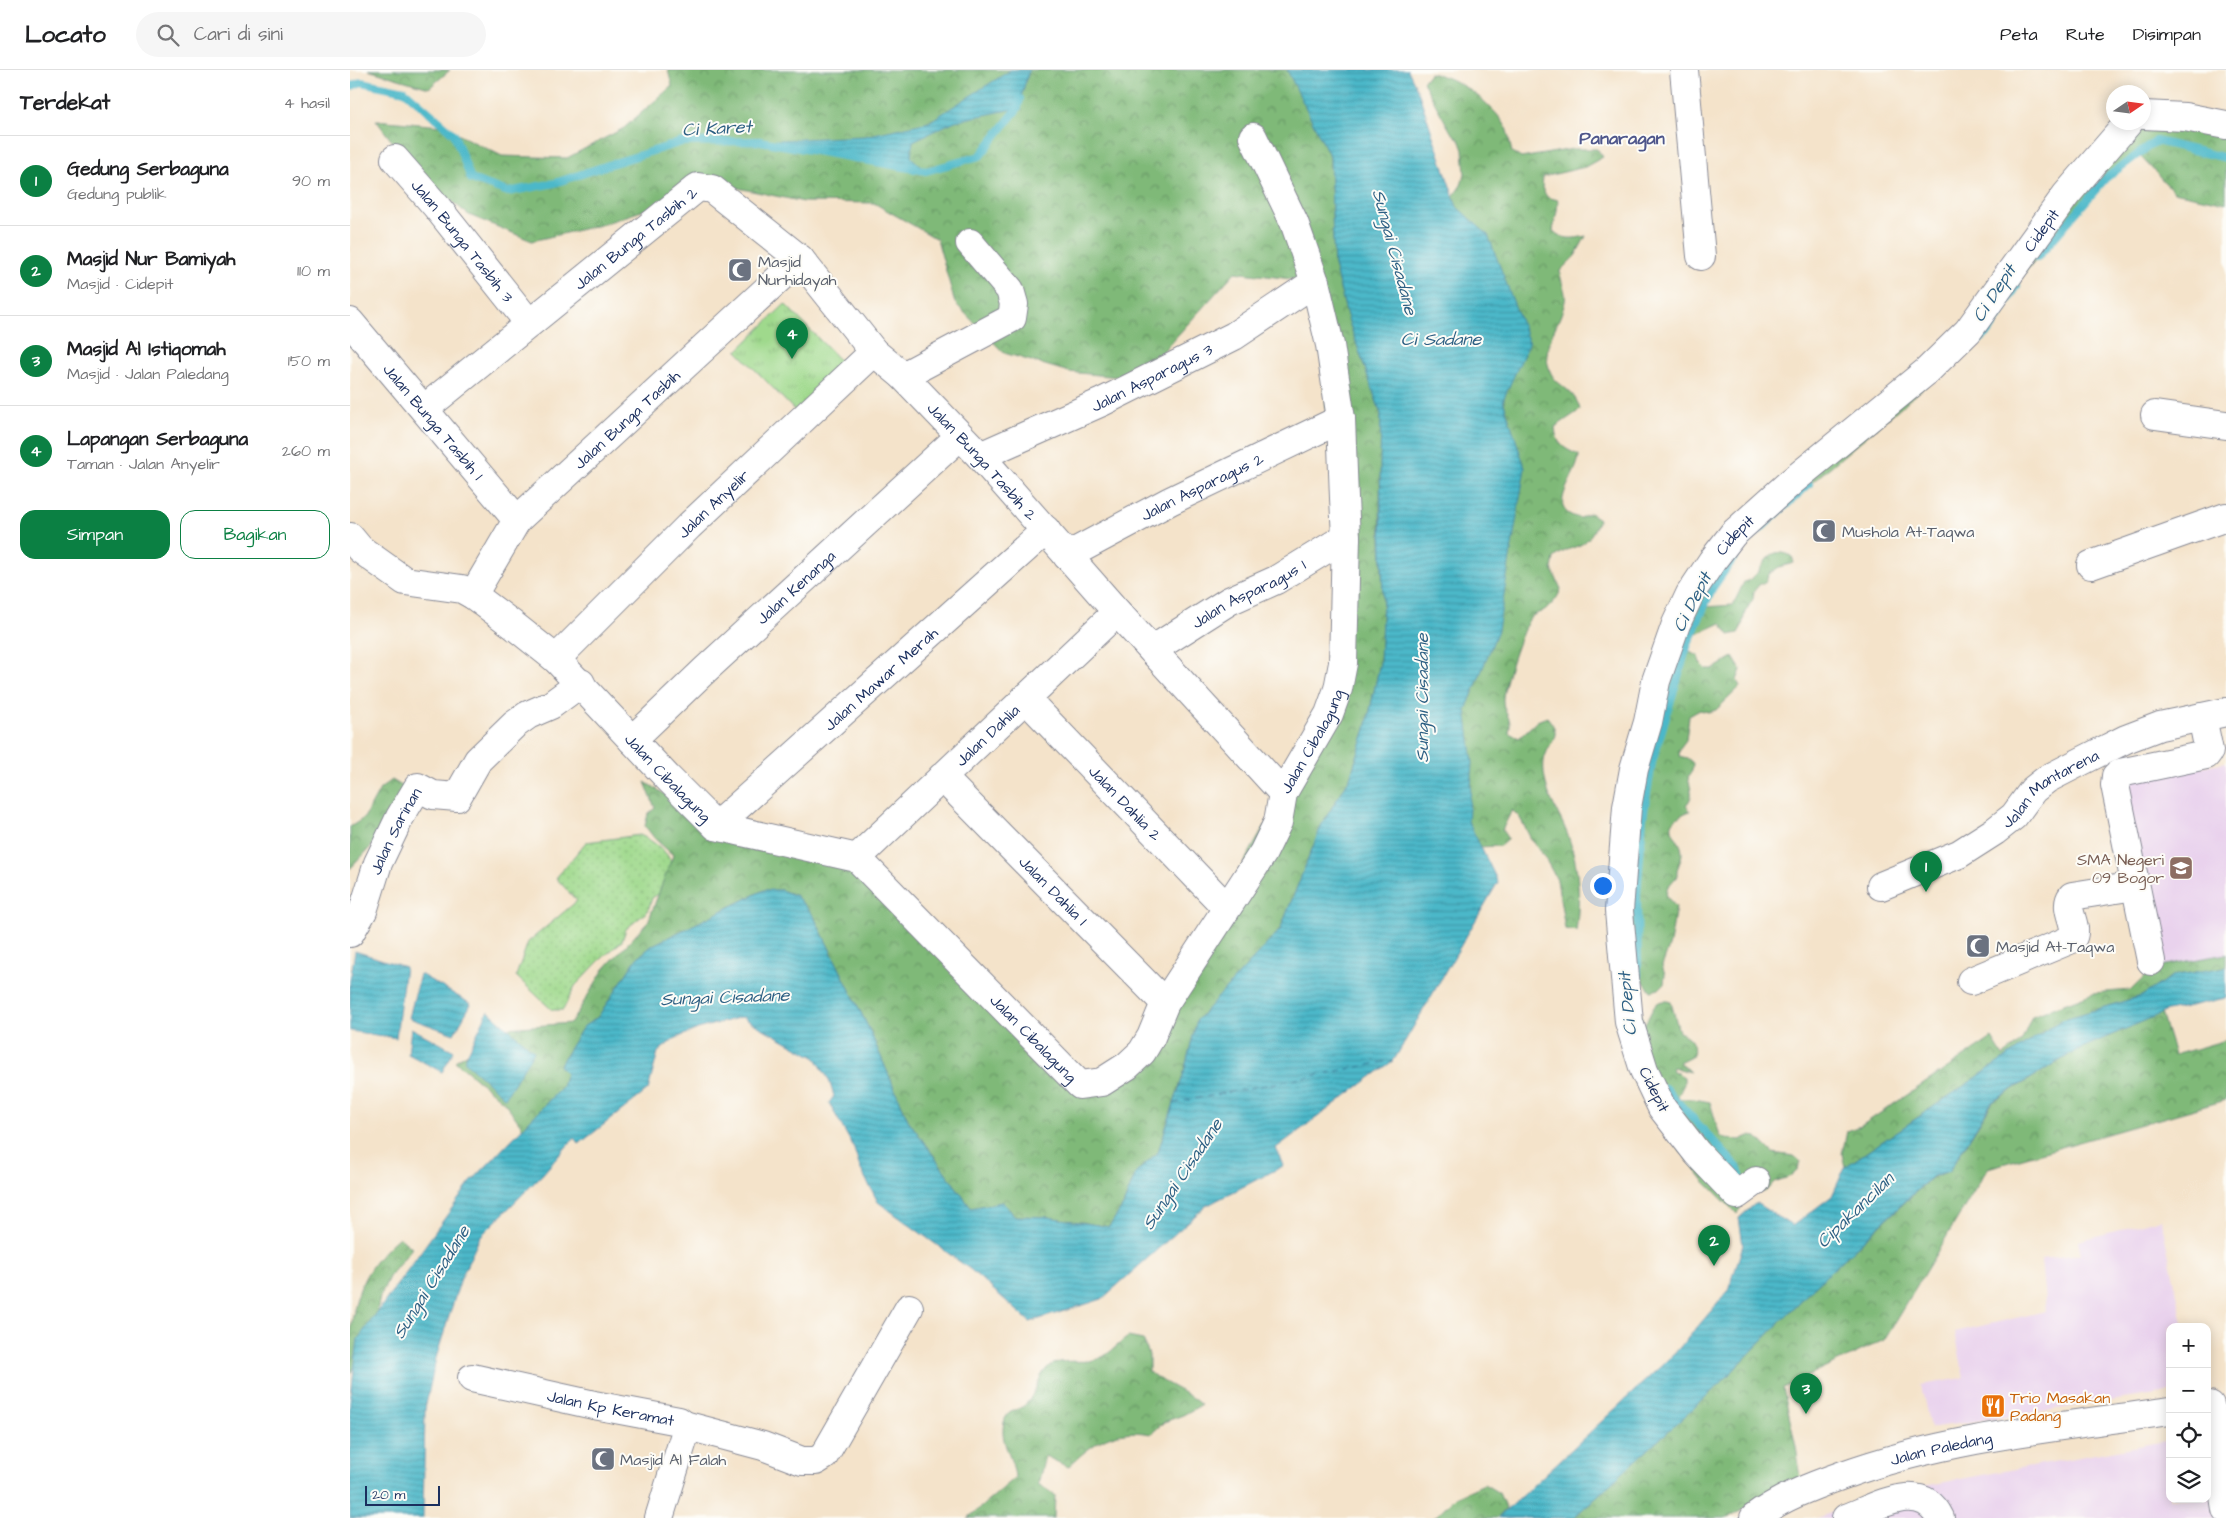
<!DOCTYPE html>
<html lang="id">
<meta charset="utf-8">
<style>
:root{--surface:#fff;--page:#f6f6f6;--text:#202124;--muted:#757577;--line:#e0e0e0;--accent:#0b8043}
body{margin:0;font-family:"Architects Daughter",sans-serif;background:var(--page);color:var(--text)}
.controls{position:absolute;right:15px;bottom:15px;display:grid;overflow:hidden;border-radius:10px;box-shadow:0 2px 12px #0003}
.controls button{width:45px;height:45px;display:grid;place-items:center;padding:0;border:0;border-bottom:1px solid var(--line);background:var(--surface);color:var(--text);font:25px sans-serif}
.compass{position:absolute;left:1756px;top:15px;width:45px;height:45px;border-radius:50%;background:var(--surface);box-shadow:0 2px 12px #0003;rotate:77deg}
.scale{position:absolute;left:15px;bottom:12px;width:75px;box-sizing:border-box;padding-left:5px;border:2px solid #1b2f5e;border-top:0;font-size:14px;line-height:18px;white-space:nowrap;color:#1b2f5e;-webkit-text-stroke:4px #fdfcf7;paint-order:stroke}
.you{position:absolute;left:1252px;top:815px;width:18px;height:18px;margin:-12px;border:4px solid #fff;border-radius:50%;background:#1a73e8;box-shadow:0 0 0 8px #1a73e833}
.badge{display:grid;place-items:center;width:32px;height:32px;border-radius:50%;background:var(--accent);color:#fff;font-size:16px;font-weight:700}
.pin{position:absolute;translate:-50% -41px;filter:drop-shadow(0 1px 2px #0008)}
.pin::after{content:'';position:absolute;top:26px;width:18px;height:15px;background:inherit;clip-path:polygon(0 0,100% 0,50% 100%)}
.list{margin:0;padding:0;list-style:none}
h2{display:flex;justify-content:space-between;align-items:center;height:65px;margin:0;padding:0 20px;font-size:21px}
h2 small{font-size:16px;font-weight:400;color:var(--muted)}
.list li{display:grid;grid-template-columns:32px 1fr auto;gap:15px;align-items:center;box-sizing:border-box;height:90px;padding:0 20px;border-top:1px solid var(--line)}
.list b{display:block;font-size:19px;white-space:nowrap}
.list p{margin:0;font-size:16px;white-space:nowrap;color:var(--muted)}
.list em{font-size:16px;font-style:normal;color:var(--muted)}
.actions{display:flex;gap:10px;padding:15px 20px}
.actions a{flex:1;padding:11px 0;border:1px solid var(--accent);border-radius:15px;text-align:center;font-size:18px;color:var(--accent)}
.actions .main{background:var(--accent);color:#fff}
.icon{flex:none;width:28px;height:28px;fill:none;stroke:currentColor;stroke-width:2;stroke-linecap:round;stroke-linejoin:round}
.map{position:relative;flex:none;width:1876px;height:1448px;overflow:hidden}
header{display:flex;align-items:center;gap:30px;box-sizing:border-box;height:70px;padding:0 25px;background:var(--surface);border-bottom:1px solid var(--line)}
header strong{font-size:24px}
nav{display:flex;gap:28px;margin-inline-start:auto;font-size:18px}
.search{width:350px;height:45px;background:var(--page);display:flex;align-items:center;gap:12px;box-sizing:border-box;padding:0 18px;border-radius:28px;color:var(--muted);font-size:19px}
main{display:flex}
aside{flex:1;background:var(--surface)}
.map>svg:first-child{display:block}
</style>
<header>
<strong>Locato</strong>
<div class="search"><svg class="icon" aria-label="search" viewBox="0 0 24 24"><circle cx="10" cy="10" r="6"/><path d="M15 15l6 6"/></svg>Cari di sini</div>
<nav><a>Peta</a><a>Rute</a><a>Disimpan</a></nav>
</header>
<main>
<aside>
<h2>Terdekat<small>4 hasil</small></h2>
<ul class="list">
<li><span class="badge">1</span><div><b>Gedung Serbaguna</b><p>Gedung publik</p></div><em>90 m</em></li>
<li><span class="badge">2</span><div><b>Masjid Nur Bamiyah</b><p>Masjid · Cidepit</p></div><em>110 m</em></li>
<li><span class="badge">3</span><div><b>Masjid Al Istiqomah</b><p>Masjid · Jalan Paledang</p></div><em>150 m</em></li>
<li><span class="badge">4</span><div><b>Lapangan Serbaguna</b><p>Taman · Jalan Anyelir</p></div><em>260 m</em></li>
</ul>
<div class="actions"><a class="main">Simpan</a><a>Bagikan</a></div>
</aside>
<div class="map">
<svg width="1876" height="1448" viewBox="0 0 1876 1448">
<defs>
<pattern id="grass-dots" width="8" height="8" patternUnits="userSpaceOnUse" patternTransform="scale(1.25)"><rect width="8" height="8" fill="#9fd98c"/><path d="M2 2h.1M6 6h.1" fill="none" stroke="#88bb7b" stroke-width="1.8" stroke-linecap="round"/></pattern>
<pattern id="forest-crowns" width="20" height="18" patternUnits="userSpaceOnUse" patternTransform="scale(1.25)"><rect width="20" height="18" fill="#7fb978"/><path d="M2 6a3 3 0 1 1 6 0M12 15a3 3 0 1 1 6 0" fill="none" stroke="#679766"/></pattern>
<pattern id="park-tufts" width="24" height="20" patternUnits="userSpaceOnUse" patternTransform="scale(1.25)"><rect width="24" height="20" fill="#9fd98c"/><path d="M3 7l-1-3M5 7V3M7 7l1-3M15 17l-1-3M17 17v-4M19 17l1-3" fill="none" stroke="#88bb7b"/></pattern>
<pattern id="water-rules" width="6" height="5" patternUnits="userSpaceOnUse" patternTransform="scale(1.25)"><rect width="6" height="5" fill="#4cb8c9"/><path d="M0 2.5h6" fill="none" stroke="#3e96a6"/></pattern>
</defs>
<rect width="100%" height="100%" fill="#fdfcf7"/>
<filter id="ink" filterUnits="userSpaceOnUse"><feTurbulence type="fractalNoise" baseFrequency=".02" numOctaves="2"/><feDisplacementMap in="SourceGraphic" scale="10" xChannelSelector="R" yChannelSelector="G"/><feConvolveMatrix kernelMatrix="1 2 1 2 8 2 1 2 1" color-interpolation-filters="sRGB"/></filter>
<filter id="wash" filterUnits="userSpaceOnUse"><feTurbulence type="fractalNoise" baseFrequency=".0096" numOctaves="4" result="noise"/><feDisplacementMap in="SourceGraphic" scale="20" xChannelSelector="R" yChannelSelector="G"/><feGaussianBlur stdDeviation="1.12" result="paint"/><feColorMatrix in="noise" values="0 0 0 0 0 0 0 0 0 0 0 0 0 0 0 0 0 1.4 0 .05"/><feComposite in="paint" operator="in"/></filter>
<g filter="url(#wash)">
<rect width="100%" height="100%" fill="#f4e3ca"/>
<!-- built -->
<path fill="#e9d2ed" d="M1876 692V884L1805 897 1770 712Z
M1811 1149 1834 1257H1820V1322L1580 1358 1571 1315 1614 1308 1605 1262 1696 1241 1691 1189 1731 1184 1728 1171Z
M1857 1363 1876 1448H1466L1547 1421 1820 1370V1429H1857Z"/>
<!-- grass -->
<path fill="url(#grass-dots)" stroke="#5d8475" d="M290 765C307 773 320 783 325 801L314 820 302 828 298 841 276 859 272 871 249 891 225 916 213 940H202L166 906 178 872 227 831 206 808 236 772Z"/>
<!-- forest -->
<path fill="url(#forest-crowns)" stroke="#4d746b" d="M18 0H100L79 18Z
M318 0H938L980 87 984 195 998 249 1031 344 1030 439 1033 529 1030 593 1016 659 1000 708 972 754 930 860 847 950 833 1006 808 1082 786 1103 773 1136 759 1157 698 1147 665 1146 652 1132 621 1138 558 1050 519 959 463 845 445 825 431 820H414L303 875 287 888 248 947 233 957 209 996 216 1003 212 1017 173 1058 155 1033 105 991 158 958 221 953 254 899 298 852 323 785 305 769 295 756 298 744 305 738 295 712 366 756 507 788 730 1015 777 996 979 644 994 536 965 212 885 202 788 309 719 302 654 283 605 233 587 169 524 133 454 132 383 117 315 133 250 155 182 171 119 145 65 102 26 50 91 56 152 86 217 88 274 58 322 16Z
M1080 3C1107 7 1137 30 1153 52 1159 61 1159 72 1162 82L1171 88 1223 79H1247L1253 87 1235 97 1193 107 1192 118 1197 127 1208 130C1208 142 1204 150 1203 161 1214 170 1222 169 1236 166L1225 186 1210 201C1210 211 1217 222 1215 231 1211 254 1191 273 1199 298 1204 317 1225 317 1230 340L1205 357C1206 374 1214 379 1229 385 1228 407 1192 440 1230 448L1240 443 1249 449C1234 485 1227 470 1204 488L1202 499 1211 519C1207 530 1201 536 1191 542 1188 543 1183 545 1181 547 1172 557 1152 618 1153 631 1154 647 1163 645 1159 663L1169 668 1187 651 1197 647C1212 665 1203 666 1196 684 1192 693 1194 704 1196 714 1199 729 1208 742 1214 756 1229 789 1231 826 1226 861L1215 859 1207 810 1195 788 1181 769 1170 748 1162 740 1152 760 1158 769 1150 776 1127 777 1093 716 1163 362 1154 339V328L1098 134 1111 115 1115 104 1113 80 1109 69 1101 62 1073 12Z
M1778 53 1876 54V133L1824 122 1788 84 1756 107 1676 201 1639 262 1452 421 1393 475 1362 519 1355 537 1383 535 1394 512C1416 506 1412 472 1442 486L1444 493 1429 497 1419 504 1416 511 1409 515 1404 521 1403 529 1395 542 1392 556 1388 563 1379 565 1371 553 1341 567 1335 580 1349 586 1350 593 1356 599H1363L1383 587 1391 600 1387 610 1390 617 1366 640 1358 642 1350 640 1339 646 1336 670 1330 678 1329 686 1337 688 1343 693 1342 701 1338 707C1340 719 1345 725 1336 735L1340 741C1305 755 1331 765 1332 782 1332 791 1326 797 1327 806L1317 818 1316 826 1326 837 1320 874 1312 896 1315 905 1314 914 1309 919 1301 921 1288 905V926L1293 955C1303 945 1302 926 1321 932L1329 962C1339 966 1346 973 1343 985L1329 992 1340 1002 1323 997 1322 1000 1334 1007V1014L1328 1026 1330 1029H1344L1360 1032 1370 1066 1376 1069 1390 1070 1399 1066 1407 1067 1423 1083 1444 1086 1450 1091 1448 1099 1439 1107 1424 1112 1416 1121 1397 1126 1387 1144 1354 1111 1299 1039 1280 948 1284 695 1362 491 1590 287Z
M42 710 57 719 35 762 0 799V757L14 748 30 719Z
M1876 884V897L1822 906 1792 926 1711 950 1495 1097 1492 1084 1497 1061 1511 1056 1642 968 1653 986 1671 972 1682 946 1743 923 1781 920 1805 897Z
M1811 943 1824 985 1876 970V1030L1638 1098 1534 1270 1433 1318 1446 1377 1452 1414 1375 1448H1223L1371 1313 1463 1218 1581 1108 1599 1101 1643 1032 1727 980Z
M49 1167 62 1178 39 1207 30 1227 22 1265 0 1305C0 1246 1 1208 49 1167Z
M778 1267 793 1270 799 1285V1302C816 1315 836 1321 851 1335L833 1345 814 1352 801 1364C764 1357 744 1372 718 1397L695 1386 688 1414 705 1425 704 1448H618L665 1408C664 1388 649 1373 654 1352 657 1339 669 1341 676 1334 686 1324 688 1306 698 1297 711 1287 730 1294 744 1290 758 1287 766 1275 778 1267Z
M1134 1414 1149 1423 1156 1439 1148 1448H1084L1105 1427Z"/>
<!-- park -->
<path fill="url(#park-tufts)" stroke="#5d8475" d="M435 234 497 298 449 345 387 281Z"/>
<!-- water -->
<path fill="url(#water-rules)" stroke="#347494" d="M661 0H679L668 38 605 51 563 71 561 87 576 101 410 71 515 66 579 52Z
M937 0H1058L1068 21 1107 137 1138 165 1179 273 1153 330 1175 398 1148 560 1116 640 1123 693 1118 751 1148 812 1044 990 926 1078 933 1096 856 1136 752 1229 680 1252 621 1200 528 1132 510 1098 503 1076 479 1033 484 1026 479 1010 466 988 392 947 350 958 324 969 308 982 298 1020 229 1074 224 1068 191 1106 130 1167 111 1208 86 1288 75 1339 73 1448H0V1333L8 1269 120 1113 212 1017 216 1003 209 996 233 957 248 947 287 888 303 875 414 820H431L446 826 463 845 519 959 558 1050 621 1138 652 1132 665 1146 698 1147 759 1157 773 1136 786 1103 808 1082 833 1006 847 950 930 860 972 754 1000 708 1016 659 1030 593 1033 529 1030 396 1031 344 998 249 984 195 980 87Z
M5 881 55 897 46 968 0 961V911Z
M1876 897V928L1817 941 1727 980 1642 1032 1599 1101 1581 1107 1463 1218 1371 1313 1223 1448H1148L1325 1283 1379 1220 1393 1175 1389 1148 1406 1133 1442 1156 1482 1126 1495 1097 1711 950 1792 926 1822 906Z
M70 904 121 934 104 964 59 948Z
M138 941 184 981 155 1028 114 991Z
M61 958 104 981 92 1002 58 984Z"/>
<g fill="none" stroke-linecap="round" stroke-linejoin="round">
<!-- stream -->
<path stroke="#4cb8c9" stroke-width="8" d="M0 17 11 12 55 21 104 64 121 109 158 122 205 113 261 94 332 72 410 71 576 101 630 86 668 38 670 29
M1687 188 1756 108 1806 71 1876 88
M1616 281 1639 262 1667 216
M1288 908 1287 825 1293 748 1302 693 1337 577 1362 519 1393 475 1459 414
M1315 1018 1388 1098 1393 1115"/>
<!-- ferry -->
<path stroke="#2c5f83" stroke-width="1" stroke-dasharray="6 5" stroke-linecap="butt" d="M824 1033 1044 990"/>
</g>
</g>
<g filter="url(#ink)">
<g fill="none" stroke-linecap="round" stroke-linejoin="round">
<defs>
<g id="minor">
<path d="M1334 0 1351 186"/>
<path d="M1794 45 1835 47 1876 55"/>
<path id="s1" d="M45 89 86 136 179 253"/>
<path id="s2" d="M0 252 167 450"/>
<path d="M553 306 662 248 664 234 660 220 620 173"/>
<path id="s3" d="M74 339 348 117 362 119 450 189 524 282 553 306 630 386 767 542 933 723"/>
<path d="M1805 345 1876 355"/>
<path id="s4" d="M630 386 752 332 884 266 965 212"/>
<path id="s5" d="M0 467 10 479 55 511 112 519 123 525 162 554 206 589 317 707 366 756 507 788 730 1015 752 1012 777 996 792 982 801 967 815 933 913 783 928 752 933 723 979 644 988 619 993 593 996 467 994 428 991 349 980 275 965 212 944 152 903 67"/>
<path id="s6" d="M717 486 820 431 991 349"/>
<path d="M1741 495 1876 447"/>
<path id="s7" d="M123 525 167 450 450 189"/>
<path id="s8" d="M802 580 879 531 926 510 996 467"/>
<path id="s9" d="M206 589 339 456 524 282"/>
<path id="s10" d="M675 628 876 837"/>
<path id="s11" d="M282 670 355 600 610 366"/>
<path id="s12" d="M592 707 815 933"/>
<path id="s13" d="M366 756 696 460"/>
<path id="s14" d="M507 788 767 542"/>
<path id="s15" d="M1531 816 1609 784 1645 761 1664 746 1683 720 1697 709 1740 687 1776 669 1810 656 1876 642"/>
<path id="s16" d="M0 863 13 841 28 793 50 747 68 717 83 725 107 727 128 690 164 655 178 645 201 635 231 613"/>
<path d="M1801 891 1765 715 1766 706 1770 703 1856 685 1859 681 1852 647"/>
<path d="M1621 911 1722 869C1730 855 1712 839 1722 826L1785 816"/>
<path id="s17" d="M1406 1111 1387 1125 1347 1083 1312 1038 1294 1000 1279 952 1269 841 1277 737 1284 699 1298 652 1306 611 1326 554 1340 524 1362 491 1383 464 1441 412 1577 301 1618 261 1716 125 1779 52"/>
<path id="s18" d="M122 1308 244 1335 329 1351 334 1355 335 1364 309 1448"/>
<path d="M1860 1335 1876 1439"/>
<path d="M334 1355 413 1376 452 1391H466L474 1386 559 1238"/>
<path id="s19" d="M1404 1448C1430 1428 1462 1416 1493 1405 1598 1367 1710 1357 1820 1341"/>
<path d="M1496 1448C1525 1438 1571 1408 1590 1448"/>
</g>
</defs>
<!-- minor casing -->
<use href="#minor" stroke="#888994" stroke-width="30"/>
<!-- minor -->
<use href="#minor" stroke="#fff" stroke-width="28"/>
</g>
</g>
<!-- icons -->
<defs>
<symbol id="mosque-square" viewBox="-11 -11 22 22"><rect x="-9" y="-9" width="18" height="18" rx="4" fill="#6b7280" stroke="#fdfcf7"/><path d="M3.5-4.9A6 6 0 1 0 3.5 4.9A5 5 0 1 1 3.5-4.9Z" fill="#fff"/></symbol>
<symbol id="school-square" viewBox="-11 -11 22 22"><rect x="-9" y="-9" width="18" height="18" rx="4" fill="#8d6e63" stroke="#fdfcf7"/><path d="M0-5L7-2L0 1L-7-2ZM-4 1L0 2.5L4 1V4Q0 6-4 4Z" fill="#fff"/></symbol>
<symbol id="restaurant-square" viewBox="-11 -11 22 22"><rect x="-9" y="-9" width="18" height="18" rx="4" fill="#e8710a" stroke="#fdfcf7"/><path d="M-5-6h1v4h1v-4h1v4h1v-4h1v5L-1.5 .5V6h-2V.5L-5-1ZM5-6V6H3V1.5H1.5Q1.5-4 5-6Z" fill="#fff"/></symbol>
</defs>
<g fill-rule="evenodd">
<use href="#mosque-square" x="376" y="186" width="28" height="28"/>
<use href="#mosque-square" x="1460" y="447" width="28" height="28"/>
<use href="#school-square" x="1817" y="784" width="28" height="28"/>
<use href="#mosque-square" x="1614" y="862" width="28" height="28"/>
<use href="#restaurant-square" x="1629" y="1322" width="28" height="28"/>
<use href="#mosque-square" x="239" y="1375" width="28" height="28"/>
</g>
<g text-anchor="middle" stroke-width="4" stroke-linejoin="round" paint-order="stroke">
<!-- street labels -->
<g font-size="16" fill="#1b2f5e" stroke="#fdfcf7">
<text dy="6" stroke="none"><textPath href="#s17" startOffset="1179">Cidepit</textPath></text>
<text dy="6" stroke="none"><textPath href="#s3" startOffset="272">Jalan Bunga Tasbih 2</textPath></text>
<text dy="6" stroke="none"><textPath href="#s1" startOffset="106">Jalan Bunga Tasbih 3</textPath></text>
<text dy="6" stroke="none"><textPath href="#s4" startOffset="189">Jalan Asparagus 3</textPath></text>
<text dy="6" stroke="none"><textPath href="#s7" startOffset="236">Jalan Bunga Tasbih</textPath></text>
<text dy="6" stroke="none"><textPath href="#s2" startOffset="130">Jalan Bunga Tasbih 1</textPath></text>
<text dy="6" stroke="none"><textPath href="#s3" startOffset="752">Jalan Bunga Tasbih 2</textPath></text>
<text dy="6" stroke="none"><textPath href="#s6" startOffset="152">Jalan Asparagus 2</textPath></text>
<text dy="6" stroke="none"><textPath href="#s9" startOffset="221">Jalan Anyelir</textPath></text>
<text dy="6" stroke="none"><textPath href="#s17" startOffset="744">Cidepit</textPath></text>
<text dy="6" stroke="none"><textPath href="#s11" startOffset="224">Jalan Kenanga</textPath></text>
<text dy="6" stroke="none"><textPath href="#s8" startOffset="112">Jalan Asparagus 1</textPath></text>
<text dy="6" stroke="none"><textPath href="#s13" startOffset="221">Jalan Mawar Merah</textPath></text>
<text dy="6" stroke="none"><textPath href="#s14" startOffset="179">Jalan Dahlia</textPath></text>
<text dy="6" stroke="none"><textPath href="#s5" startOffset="1369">Jalan Cibalagung</textPath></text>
<text dy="6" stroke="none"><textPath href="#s5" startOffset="409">Jalan Cibalagung</textPath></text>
<text dy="6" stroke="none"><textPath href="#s15" startOffset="198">Jalan Mantarena</textPath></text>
<text dy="6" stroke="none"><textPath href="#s10" startOffset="145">Jalan Dahlia 2</textPath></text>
<text dy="6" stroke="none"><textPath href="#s16" startOffset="112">Jalan Sarinan</textPath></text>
<text dy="6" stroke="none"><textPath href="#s12" startOffset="159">Jalan Dahlia 1</textPath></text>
<text dy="6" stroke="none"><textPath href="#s5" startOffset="874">Jalan Cibalagung</textPath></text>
<text transform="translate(1305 1019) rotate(63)" y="6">Cidepit</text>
<text dy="6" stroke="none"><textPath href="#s18" startOffset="142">Jalan Kp Keramat</textPath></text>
<text dy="6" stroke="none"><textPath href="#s19" startOffset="201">Jalan Paledang</textPath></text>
</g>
<!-- worship labels -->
<g font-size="16" fill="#5b616d" stroke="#fdfcf7" text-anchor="start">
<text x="408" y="197">Masjid<tspan x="408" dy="18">Nurhidayah</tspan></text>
<text x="1492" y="467">Mushola At-Taqwa</text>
<text x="1646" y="882">Masjid At-Taqwa</text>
<text x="270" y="1395">Masjid Al Falah</text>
</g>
<!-- education labels -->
<g font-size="16" fill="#785e54" stroke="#fdfcf7" text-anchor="end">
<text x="1814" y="795">SMA Negeri<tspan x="1814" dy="18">09 Bogor</tspan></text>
</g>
<!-- food labels -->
<g font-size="16" fill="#c56008" stroke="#fdfcf7" text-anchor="start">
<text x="1660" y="1333">Trio Masakan<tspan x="1660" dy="18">Padang</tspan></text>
</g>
<!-- water labels -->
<g font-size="18" font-style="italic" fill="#2c5f83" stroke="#fdfcf7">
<text transform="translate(367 58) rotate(-3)" y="6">Ci Karet</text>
<text transform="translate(1045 182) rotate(75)" y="6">Sungai Cisadane</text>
<text transform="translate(1644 223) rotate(-57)" y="6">Ci Depit</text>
<text x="1091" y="275">Ci Sadane</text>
<text transform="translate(1342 532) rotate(-63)" y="6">Ci Depit</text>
<text transform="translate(1072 628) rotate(-90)" y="6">Sungai Cisadane</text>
<text transform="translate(375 927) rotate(-2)" y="6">Sungai Cisadane</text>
<text transform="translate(1277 934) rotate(-96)" y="6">Ci Depit</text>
<text transform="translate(832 1104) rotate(-56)" y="6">Sungai Cisadane</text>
<text transform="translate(1505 1140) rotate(-44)" y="6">Cipakancilan</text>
<text transform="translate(81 1212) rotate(-58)" y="6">Sungai Cisadane</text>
</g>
<!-- neighbourhood labels -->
<g font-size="18" font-weight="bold" fill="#4e568b" stroke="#fdfcf7">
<text x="1272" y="74">Panaragan</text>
</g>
</g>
</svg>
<div class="controls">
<button>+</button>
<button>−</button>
<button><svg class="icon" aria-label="locate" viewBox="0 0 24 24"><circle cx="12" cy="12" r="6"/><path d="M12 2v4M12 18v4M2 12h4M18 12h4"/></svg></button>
<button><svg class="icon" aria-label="layers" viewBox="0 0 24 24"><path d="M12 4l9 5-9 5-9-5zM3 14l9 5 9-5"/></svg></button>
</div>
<svg class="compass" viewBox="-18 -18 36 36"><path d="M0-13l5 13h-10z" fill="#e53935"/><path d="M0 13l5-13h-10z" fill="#757577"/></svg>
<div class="scale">20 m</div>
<div class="you"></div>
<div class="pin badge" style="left:1576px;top:822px">1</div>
<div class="pin badge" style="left:1364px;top:1196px">2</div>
<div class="pin badge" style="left:1456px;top:1344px">3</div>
<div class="pin badge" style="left:442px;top:289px">4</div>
</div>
</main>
